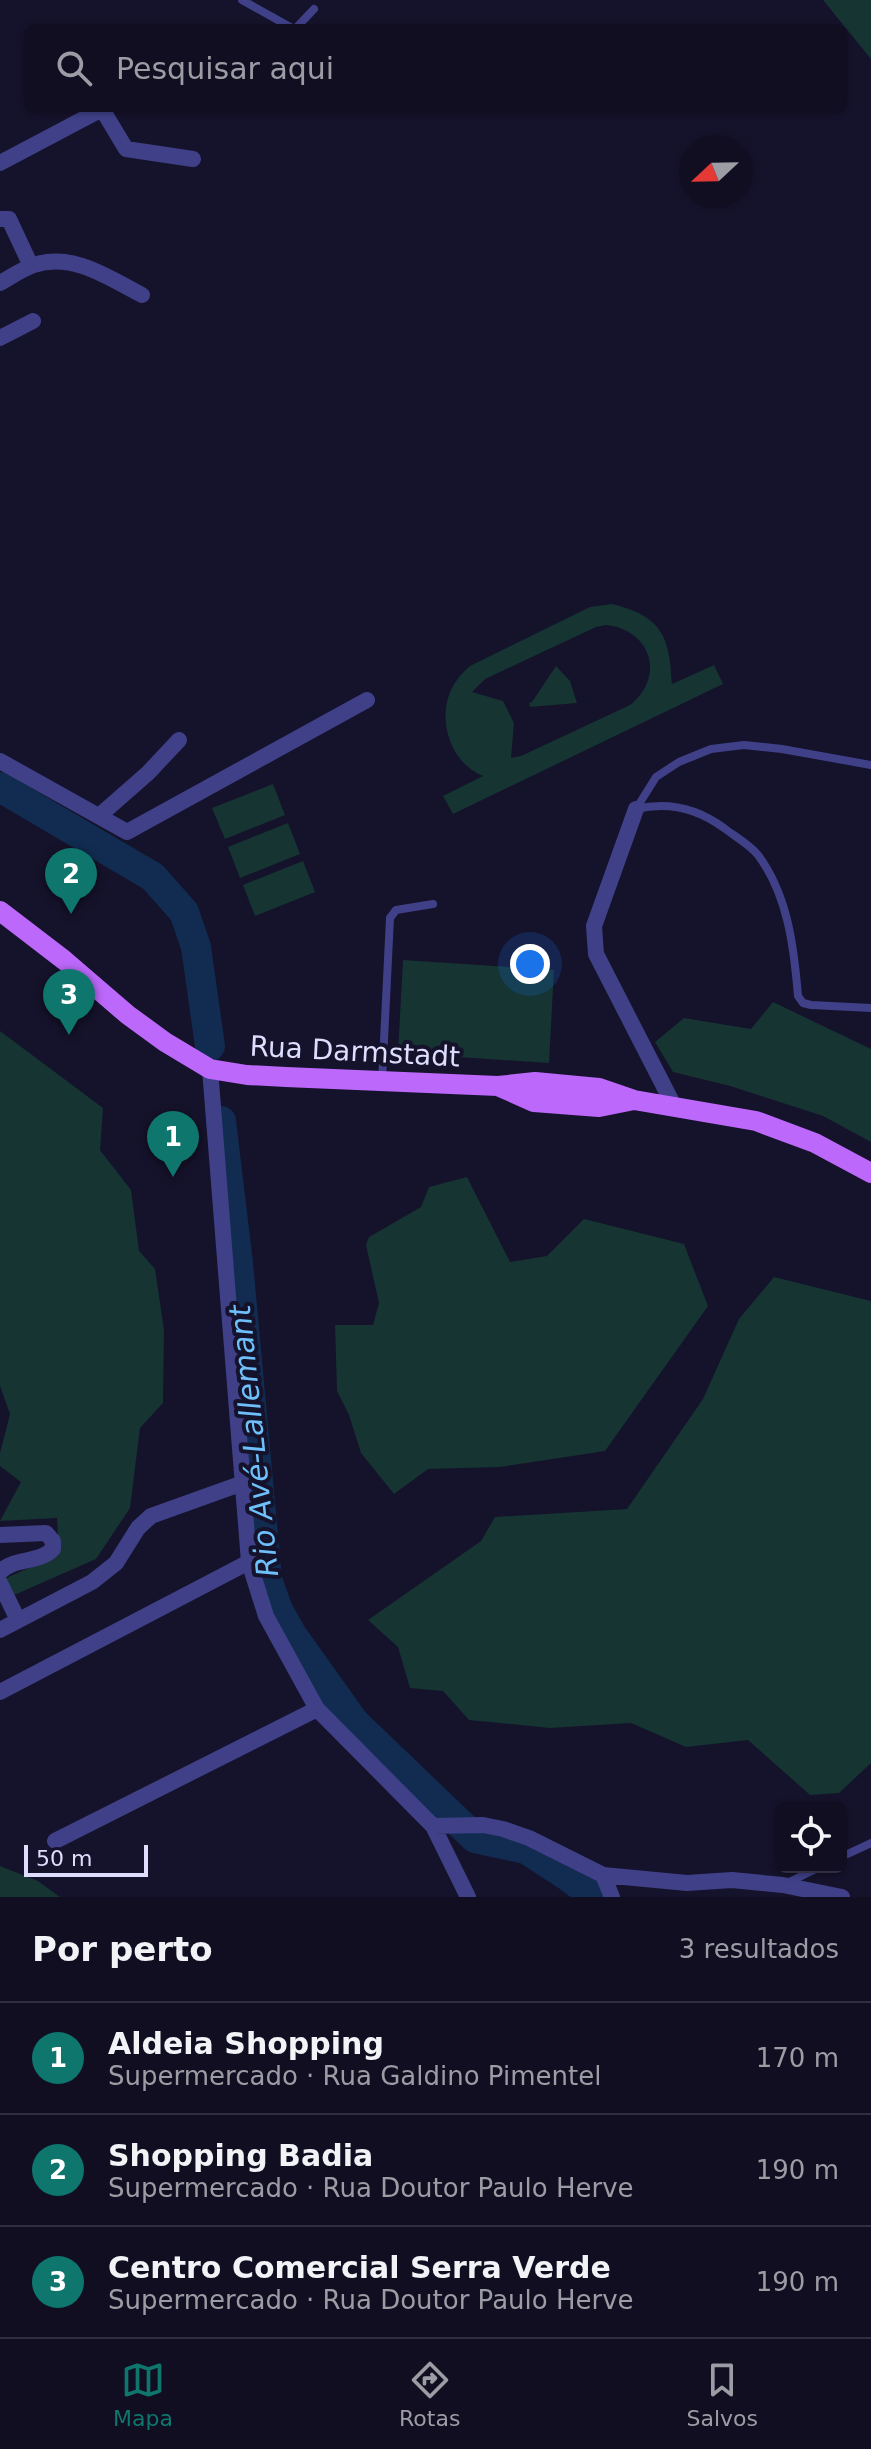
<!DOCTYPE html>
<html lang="pt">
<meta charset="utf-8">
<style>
:root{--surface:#100e20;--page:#1e1c2d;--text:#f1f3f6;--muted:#9c9ca5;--line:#302e3e;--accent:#0f766e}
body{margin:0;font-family:"DejaVu Sans",sans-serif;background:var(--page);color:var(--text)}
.controls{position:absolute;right:24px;bottom:24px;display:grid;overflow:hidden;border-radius:12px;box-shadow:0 2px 6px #0004}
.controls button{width:72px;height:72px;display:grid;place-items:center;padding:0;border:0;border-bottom:2px solid var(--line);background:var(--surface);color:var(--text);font:40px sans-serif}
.compass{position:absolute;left:679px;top:136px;width:72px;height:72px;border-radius:50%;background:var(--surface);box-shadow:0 2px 6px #0004;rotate:248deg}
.scale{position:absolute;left:24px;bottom:20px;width:124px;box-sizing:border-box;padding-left:8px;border:4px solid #dfddfe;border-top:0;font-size:22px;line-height:28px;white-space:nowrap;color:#dfddfe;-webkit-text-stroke:6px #15122b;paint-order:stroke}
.you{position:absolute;left:530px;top:964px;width:28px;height:28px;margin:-20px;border:6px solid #fff;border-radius:50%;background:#1a73e8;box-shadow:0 0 0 12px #1a73e833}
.badge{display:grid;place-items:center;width:52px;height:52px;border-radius:50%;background:var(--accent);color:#fff;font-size:26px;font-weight:700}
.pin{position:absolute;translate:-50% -66px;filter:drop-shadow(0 2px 4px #0008)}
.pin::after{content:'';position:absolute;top:42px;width:28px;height:24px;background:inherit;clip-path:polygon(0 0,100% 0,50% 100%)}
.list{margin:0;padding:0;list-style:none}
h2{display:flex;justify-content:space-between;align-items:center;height:104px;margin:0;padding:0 32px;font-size:34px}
h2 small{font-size:26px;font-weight:400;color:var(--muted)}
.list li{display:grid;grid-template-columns:52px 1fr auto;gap:24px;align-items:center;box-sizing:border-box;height:112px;padding:0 32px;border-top:2px solid var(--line)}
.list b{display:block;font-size:30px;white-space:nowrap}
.list p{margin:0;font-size:26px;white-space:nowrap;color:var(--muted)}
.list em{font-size:26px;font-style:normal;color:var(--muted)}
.icon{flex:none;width:44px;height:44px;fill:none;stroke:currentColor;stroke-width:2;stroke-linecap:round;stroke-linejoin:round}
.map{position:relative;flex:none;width:871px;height:1897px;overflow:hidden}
.search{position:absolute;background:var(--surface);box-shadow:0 2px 6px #0004;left:24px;right:24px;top:24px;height:88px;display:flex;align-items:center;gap:20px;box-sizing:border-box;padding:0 28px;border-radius:12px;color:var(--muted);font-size:30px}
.sheet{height:440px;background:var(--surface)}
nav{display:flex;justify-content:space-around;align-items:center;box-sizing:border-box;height:112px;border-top:2px solid var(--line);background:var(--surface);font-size:22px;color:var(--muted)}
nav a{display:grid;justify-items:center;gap:4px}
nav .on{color:var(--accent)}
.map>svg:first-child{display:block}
</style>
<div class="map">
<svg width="871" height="1897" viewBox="0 0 871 1897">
<rect width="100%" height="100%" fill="#15122b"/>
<!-- green -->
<path fill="#153432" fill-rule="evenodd" d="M823 0H871V59Z
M612 604C662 616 670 637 672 684L714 665 723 684 453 814 443 796 483 776C447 762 434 711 457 680 460 675 466 670 470 666L590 607ZM606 625C651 630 666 676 630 705L521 756 511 758 514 723 503 701 472 692 485 679 596 627Z
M556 666 570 681 577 703 530 707 529 703 532 702Z
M273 784 285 815 225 839 212 808Z
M288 823 300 854 240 878 228 847Z
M303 861 315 892 255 916 243 885Z
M403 960 554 970 549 1063 398 1053Z
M773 1002 871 1049V1142L823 1116 730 1086 673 1072 655 1042 684 1018 751 1029Z
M0 1031 103 1108 100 1150 131 1190 139 1251 155 1269 164 1330 163 1403 140 1428 130 1508 96 1559 12 1596 6 1578 59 1555 57 1518 0 1521 21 1482 0 1466V1453L10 1414 0 1386Z
M467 1177 510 1262 547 1256 584 1219 684 1244 708 1306 605 1451 500 1467 428 1469 394 1494 361 1453 349 1415 337 1391 335 1325H373L379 1303 366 1245 369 1237 421 1207 429 1187Z
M774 1277 871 1301V1763L839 1793 810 1795 748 1740 686 1747 631 1723 550 1728 469 1720 443 1691 410 1688 398 1647 368 1620 481 1541 495 1517 627 1509 703 1399 739 1319Z
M0 1866 38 1881 60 1897H0Z"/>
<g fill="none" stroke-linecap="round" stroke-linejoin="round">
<!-- river -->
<path stroke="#112c50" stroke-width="30" d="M0 787 153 877 184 912 196 947 210 1046
M221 1121 238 1263 267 1579 278 1610 292 1635 354 1722 475 1838 526 1849 569 1877 595 1897"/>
<!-- service -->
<path stroke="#3f4088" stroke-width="8" d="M242 0 292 28
M296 28 314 9
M636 809C669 801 697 808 724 828 734 836 749 844 758 855 788 895 794 948 798 996L803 1003 811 1005 871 1008
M636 809 656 777 679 762 711 749 744 745 782 749 871 765
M382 1081 390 918 396 910 433 904
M841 1857 871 1843
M787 1883 820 1867"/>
<!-- minor -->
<path stroke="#3f4088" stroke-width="16" d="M102 109 126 149 193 159
M0 163 104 108
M0 219H9L31 266
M0 283C11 277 22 269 34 265 73 252 109 278 142 295
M0 338 33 321
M0 761 127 832 367 700
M636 809 594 926 596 954 674 1106
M99 816 148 773 179 740
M210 1069 249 1562 266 1616 317 1709 433 1826 468 1897
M0 1535 46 1533 53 1541V1549C38 1564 14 1557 0 1572
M0 1583 18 1620
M0 1630 92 1582 116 1563 138 1528 151 1516 243 1483
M0 1692 249 1562
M433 1826 483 1825 503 1829 529 1838 603 1875 687 1883 732 1880 783 1885 842 1897
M55 1841 317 1709
M603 1875 612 1897"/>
<!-- primary -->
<path stroke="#bc68fa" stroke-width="20" d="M0 911 64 960 128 1015 165 1042 210 1069 247 1075 286 1077 498 1086 535 1082 599 1088 634 1100 756 1121 815 1143 871 1173
M498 1086 534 1102 599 1107 634 1100"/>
</g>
<g text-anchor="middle" stroke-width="8" stroke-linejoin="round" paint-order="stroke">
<!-- street labels -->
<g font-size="28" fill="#dfddfe" stroke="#15122b">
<text transform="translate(355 1051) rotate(3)" y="10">Rua Darmstadt</text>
</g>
<!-- water labels -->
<g font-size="30" font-style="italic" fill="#6ec0fa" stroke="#15122b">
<text transform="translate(254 1441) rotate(-96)" y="10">Rio Avé‐Lallemant</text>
</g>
</g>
</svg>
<div class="controls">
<button><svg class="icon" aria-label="locate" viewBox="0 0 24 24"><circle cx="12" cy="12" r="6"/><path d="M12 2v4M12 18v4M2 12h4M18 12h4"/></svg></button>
</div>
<svg class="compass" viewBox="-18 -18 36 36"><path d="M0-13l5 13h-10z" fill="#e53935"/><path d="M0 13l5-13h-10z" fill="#9c9ca5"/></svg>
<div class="scale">50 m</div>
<div class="you"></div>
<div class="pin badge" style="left:173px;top:1177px">1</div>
<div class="pin badge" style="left:71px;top:914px">2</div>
<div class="pin badge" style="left:69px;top:1035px">3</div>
<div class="search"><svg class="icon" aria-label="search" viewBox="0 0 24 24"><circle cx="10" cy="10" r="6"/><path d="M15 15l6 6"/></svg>Pesquisar aqui</div>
</div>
<section class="sheet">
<h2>Por perto<small>3 resultados</small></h2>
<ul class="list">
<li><span class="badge">1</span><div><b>Aldeia Shopping</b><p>Supermercado · Rua Galdino Pimentel</p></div><em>170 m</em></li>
<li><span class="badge">2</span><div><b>Shopping Badia</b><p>Supermercado · Rua Doutor Paulo Herve</p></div><em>190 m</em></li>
<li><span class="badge">3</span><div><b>Centro Comercial Serra Verde</b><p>Supermercado · Rua Doutor Paulo Herve</p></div><em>190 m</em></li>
</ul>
</section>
<nav>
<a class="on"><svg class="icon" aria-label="map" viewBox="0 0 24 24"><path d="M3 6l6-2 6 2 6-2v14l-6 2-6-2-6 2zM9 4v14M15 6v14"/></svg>Mapa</a>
<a><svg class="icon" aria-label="directions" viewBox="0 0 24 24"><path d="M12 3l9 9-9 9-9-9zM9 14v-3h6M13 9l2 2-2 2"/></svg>Rotas</a>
<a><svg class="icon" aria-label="saved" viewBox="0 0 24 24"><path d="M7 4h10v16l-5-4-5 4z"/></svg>Salvos</a>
</nav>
